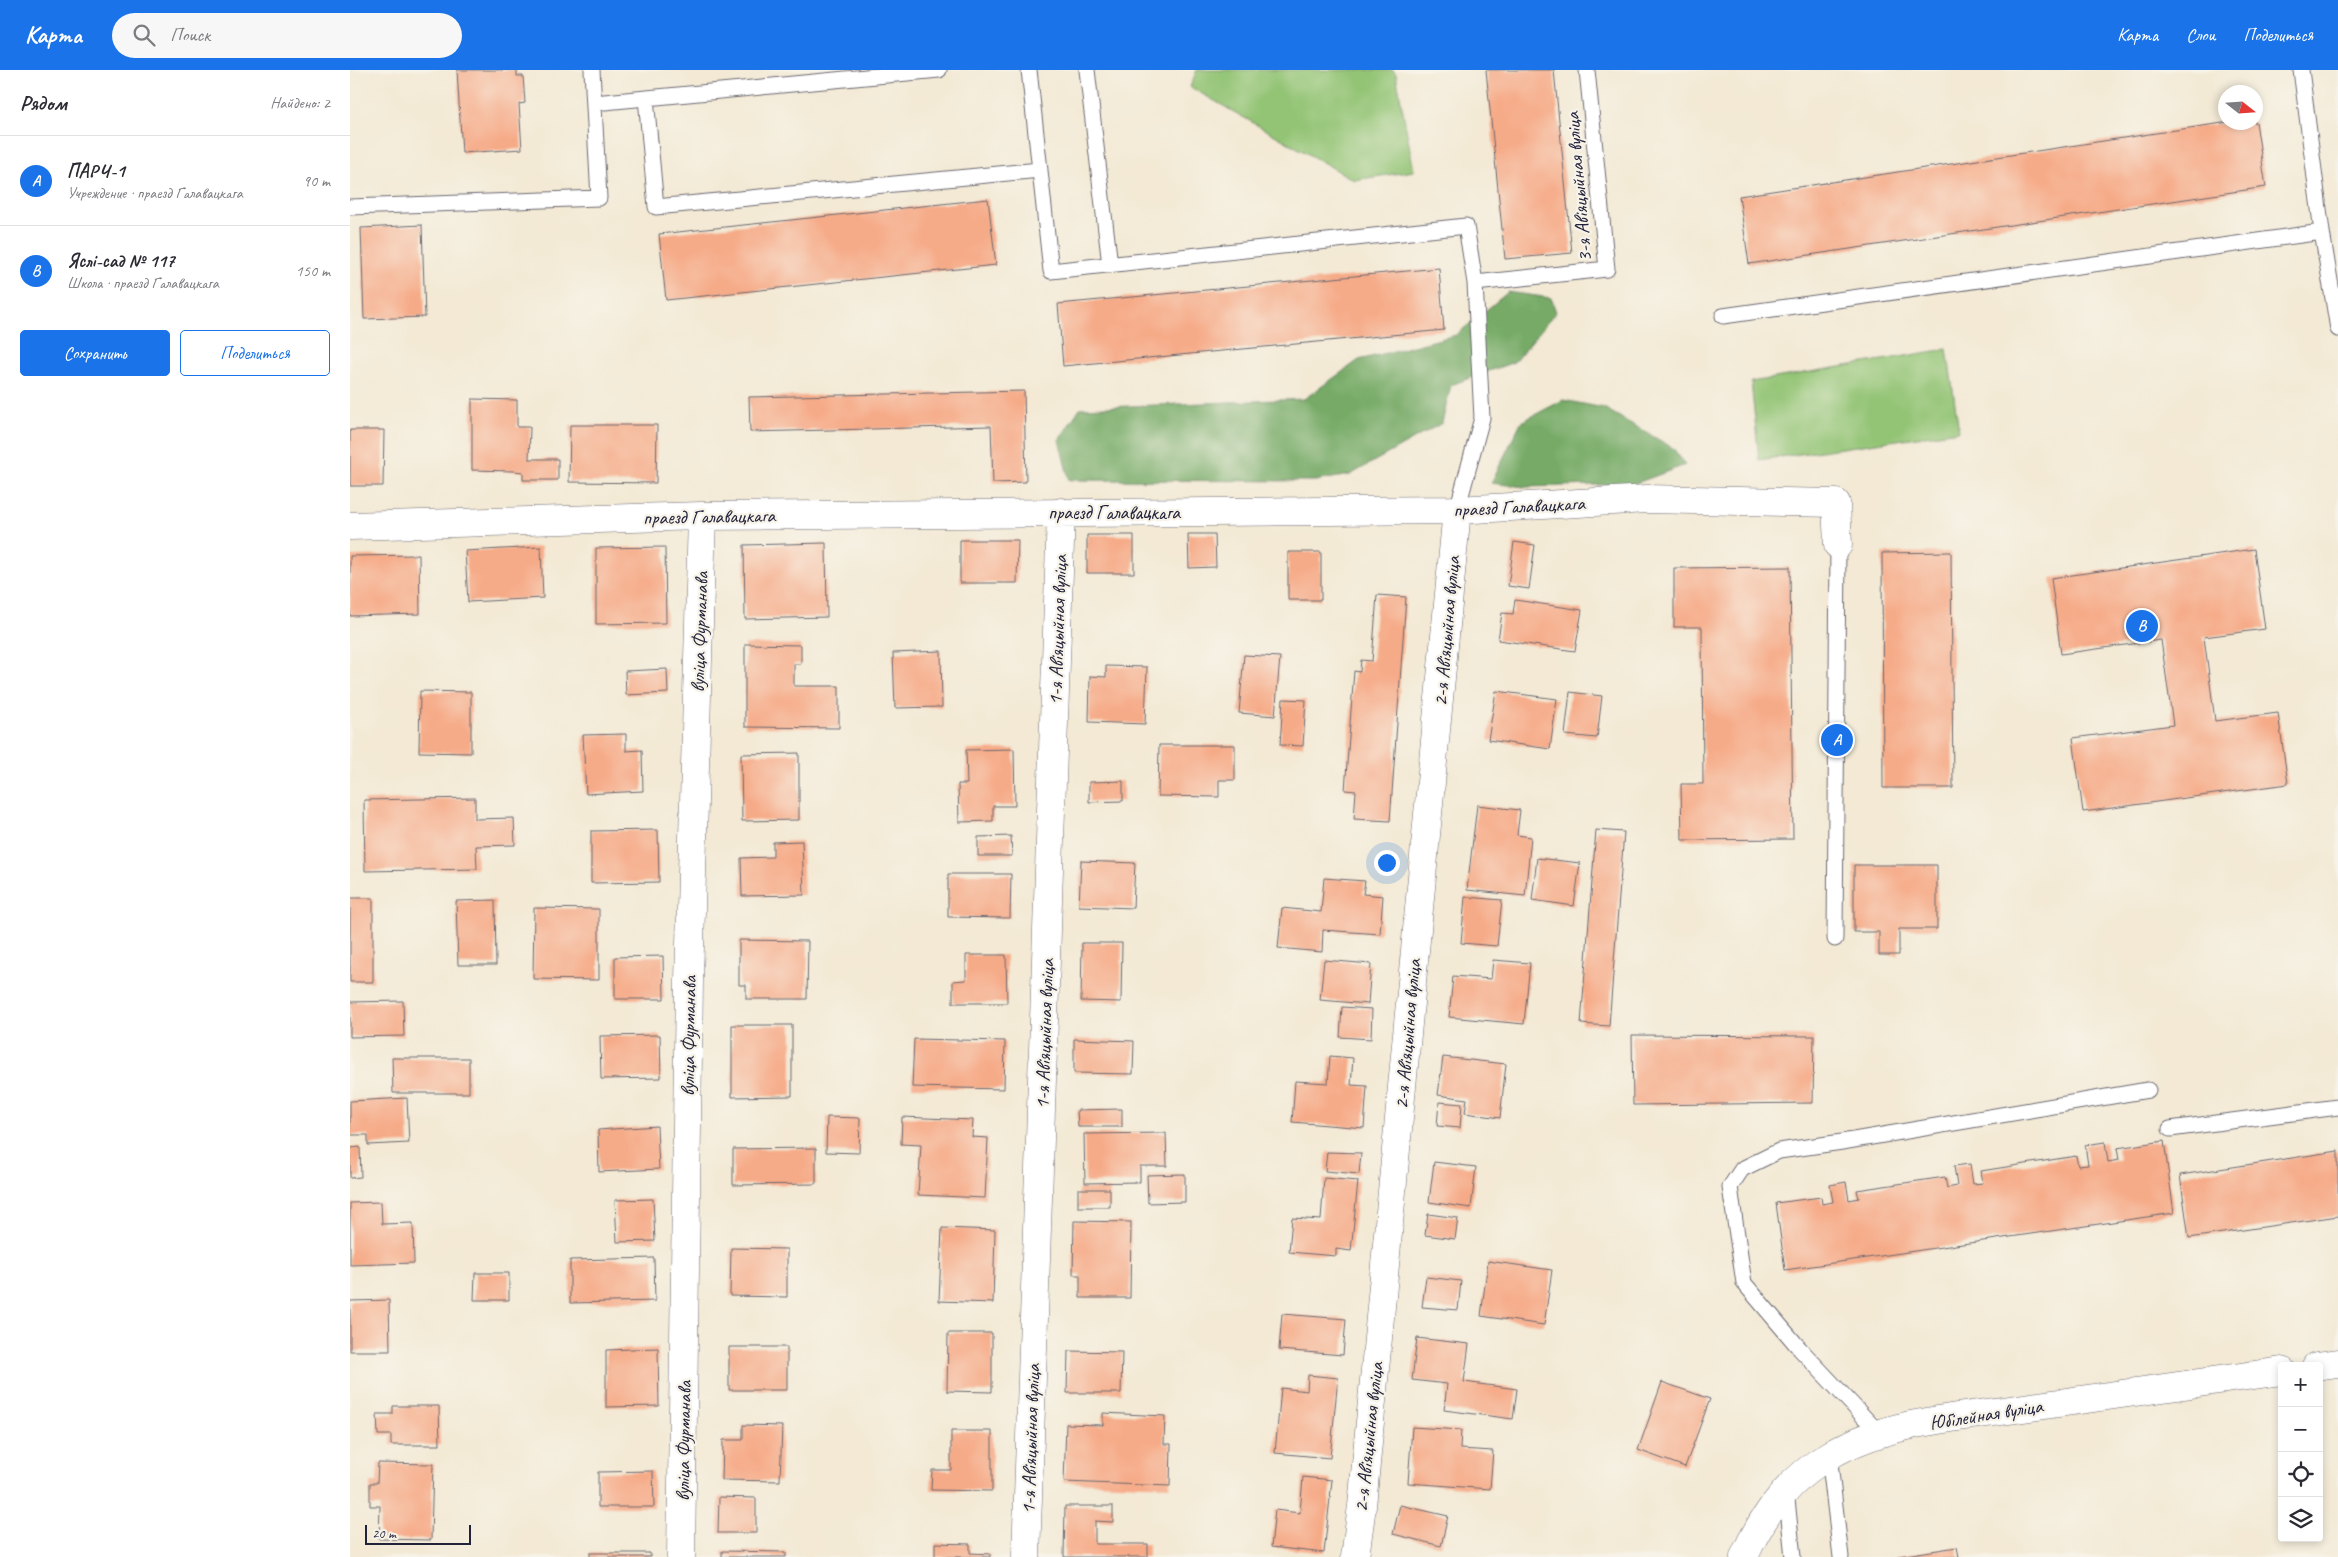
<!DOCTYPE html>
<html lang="ru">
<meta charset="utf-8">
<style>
:root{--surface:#fff;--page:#f7f7f7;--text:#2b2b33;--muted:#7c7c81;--line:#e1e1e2;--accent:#1a73e8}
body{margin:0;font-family:Caveat,sans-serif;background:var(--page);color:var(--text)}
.controls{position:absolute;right:15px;bottom:15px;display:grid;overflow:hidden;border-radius:5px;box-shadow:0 2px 8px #0003}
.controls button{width:45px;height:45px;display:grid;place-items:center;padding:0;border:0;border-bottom:1px solid var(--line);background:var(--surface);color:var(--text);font:25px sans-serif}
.compass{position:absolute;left:1868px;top:15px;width:45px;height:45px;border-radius:50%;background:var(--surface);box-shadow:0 2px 8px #0003;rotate:107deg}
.scale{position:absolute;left:15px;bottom:12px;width:106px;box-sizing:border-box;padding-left:5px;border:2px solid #22223b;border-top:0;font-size:14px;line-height:18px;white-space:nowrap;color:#22223b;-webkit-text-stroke:4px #f7f3e8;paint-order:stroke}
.you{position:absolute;left:1036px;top:792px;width:18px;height:18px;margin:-12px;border:4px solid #fff;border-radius:50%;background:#1a73e8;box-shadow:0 0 0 8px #1a73e833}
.badge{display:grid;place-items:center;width:32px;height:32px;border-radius:50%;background:var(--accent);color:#fff;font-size:16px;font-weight:700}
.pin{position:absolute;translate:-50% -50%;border:2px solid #fff;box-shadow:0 1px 5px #0006}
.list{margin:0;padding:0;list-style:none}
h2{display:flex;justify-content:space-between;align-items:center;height:65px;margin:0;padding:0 20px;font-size:21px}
h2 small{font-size:16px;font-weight:400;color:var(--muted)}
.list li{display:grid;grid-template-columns:32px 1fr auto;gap:15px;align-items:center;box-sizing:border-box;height:90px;padding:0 20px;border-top:1px solid var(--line)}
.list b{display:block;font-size:19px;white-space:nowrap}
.list p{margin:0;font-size:16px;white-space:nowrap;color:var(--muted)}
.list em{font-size:16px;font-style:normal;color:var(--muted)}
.actions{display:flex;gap:10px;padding:15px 20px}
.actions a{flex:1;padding:11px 0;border:1px solid var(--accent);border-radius:5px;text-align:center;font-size:18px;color:var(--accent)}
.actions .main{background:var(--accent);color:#fff}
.icon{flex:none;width:28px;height:28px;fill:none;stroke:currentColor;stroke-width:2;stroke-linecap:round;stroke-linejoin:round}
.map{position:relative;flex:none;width:1988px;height:1487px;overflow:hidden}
header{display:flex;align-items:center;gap:30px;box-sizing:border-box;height:70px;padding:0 25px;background:var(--accent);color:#fff}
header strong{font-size:24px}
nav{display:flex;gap:28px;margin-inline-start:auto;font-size:18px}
.search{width:350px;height:45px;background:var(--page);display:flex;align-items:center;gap:12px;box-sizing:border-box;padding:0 18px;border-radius:28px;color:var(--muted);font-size:19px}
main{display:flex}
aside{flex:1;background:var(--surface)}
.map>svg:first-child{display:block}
</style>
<header>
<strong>Карта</strong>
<div class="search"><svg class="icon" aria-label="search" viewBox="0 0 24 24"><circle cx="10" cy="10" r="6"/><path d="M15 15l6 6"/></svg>Поиск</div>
<nav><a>Карта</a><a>Слои</a><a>Поделиться</a></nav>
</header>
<main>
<aside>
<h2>Рядом<small>Найдено: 2</small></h2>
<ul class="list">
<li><span class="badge">A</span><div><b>ПАРЧ-1</b><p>Учреждение · праезд Галавацкага</p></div><em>90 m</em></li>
<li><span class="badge">B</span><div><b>Яслі-сад № 117</b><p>Школа · праезд Галавацкага</p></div><em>150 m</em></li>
</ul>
<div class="actions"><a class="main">Сохранить</a><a>Поделиться</a></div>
</aside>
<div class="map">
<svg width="1988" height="1487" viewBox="0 0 1988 1487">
<rect width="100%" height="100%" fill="#f7f3e8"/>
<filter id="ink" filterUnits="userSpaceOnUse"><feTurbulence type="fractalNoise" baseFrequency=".02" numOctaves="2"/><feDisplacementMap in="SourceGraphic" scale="10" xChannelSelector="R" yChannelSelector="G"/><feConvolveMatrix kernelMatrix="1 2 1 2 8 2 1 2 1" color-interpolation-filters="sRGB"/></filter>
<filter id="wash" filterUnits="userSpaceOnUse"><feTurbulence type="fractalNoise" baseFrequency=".0096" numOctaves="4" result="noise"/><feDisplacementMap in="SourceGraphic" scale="20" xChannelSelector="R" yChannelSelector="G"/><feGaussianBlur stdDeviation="1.12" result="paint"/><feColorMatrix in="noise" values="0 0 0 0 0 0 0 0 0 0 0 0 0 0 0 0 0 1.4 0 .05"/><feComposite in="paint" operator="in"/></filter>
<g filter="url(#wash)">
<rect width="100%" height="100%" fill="#f3e9d4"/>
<!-- green -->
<path fill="#93c474" stroke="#5a7358" d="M847 0H1043L1046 4 1064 101 1004 110 840 17Z
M1597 279 1609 361 1409 390 1401 312Z"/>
<!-- forest -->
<path fill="#76aa66" stroke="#4c6650" d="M1158 222 1201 228 1206 242 1164 292 1101 315 1092 353 1000 405 965 411 719 410 709 370 730 338 954 329 1009 290 1106 265Z
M1213 330 1254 338 1323 378 1335 395 1284 414 1175 417 1141 413 1171 352Z"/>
<g id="blocks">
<!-- building -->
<path fill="#f6ab88" d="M107 0H167V6H173L175 33 169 34 172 79 112 83Z
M1136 0H1204L1222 183 1155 189Z
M1879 52H1906L1916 117 1399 194 1389 126Z
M638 129 646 195 316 230 309 164Z
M72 155 75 247 14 249 11 158Z
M1089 198 1094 260 713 296 708 234Z
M674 321 676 412 643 413 641 356 400 362 399 327Z
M122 329 167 330V357H180L179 389H208V410H173V402L163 401 122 400Z
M220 355H307L306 413 219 412Z
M0 360H34L33 416H0Z
M838 464H865L866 497 839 498Z
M737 465H784V503H737Z
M610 470H668L667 513H610Z
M1164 472 1185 475 1179 519 1158 516Z
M476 473 477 547 395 549 394 475Z
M191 477 193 528 118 532 115 481Z
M315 477 316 553 246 554V478Z
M1904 479 1915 559 1854 567 1865 651 1928 643 1938 714 1733 742 1723 668 1823 655 1811 570 1711 584 1701 508Z
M938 482H971V530H938Z
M1601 482 1603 718H1533L1532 483Z
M69 485 70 544 0 546V486Z
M1440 497 1443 769 1332 770 1331 714H1353L1352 557H1324V498Z
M1027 525 1056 527 1040 751 1004 749 1006 721 995 720 1004 601 1010 602 1011 590 1022 591Z
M1165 530 1232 540 1225 581 1148 570 1152 543 1163 544Z
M395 574 451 575V594H444V616H489V658L395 657Z
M591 581 592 637 545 638 543 583Z
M894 585 930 587 925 646 889 643Z
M756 596 797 597 795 654 739 652 740 606 756 607Z
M317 599 318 623 276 625 275 601Z
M70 621 121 622V683L69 682Z
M1146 621 1207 629 1200 679 1138 670Z
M1220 622 1252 626 1247 668 1215 665Z
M933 629 956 630 953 676 930 675Z
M276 664V681L292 680 293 721 236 724 233 665Z
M809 675H885V710H869V727L808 726Z
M664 679 665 736H643V751L609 752 608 714H617L616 680Z
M449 683V750L392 751 391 684Z
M773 711V731L739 732V712Z
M125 728V749L164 748 165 775 126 776 127 799 15 801 14 730Z
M1127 735 1170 740 1167 765 1181 767 1175 826 1117 820Z
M308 760 309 812 241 813V761Z
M1246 760 1274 762 1259 956 1231 954Z
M661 766 662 786H628V767Z
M452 771 454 825 392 826 391 788 423 787V772Z
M1187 788 1230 793 1224 836 1182 830Z
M731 791 785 793 783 838 729 836Z
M1504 795H1587V859H1549V885H1529V862H1504Z
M598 804H661L660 848 598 847Z
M974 808 1015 811 1013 824 1033 826 1030 864 973 860 972 882 928 878 932 838 971 842Z
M1115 827 1152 830 1147 876 1111 873Z
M0 828H23V912H0Z
M145 830 146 895H108L106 831Z
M184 838 249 839V910L183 909Z
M389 870 458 871 457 929H396V915H389Z
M732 873H772L771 932 731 931Z
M616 885H656L657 933H603V911L616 910Z
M313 886 314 929H265V887Z
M974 890 1021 894 1018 934 970 930Z
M1143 890 1180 893 1174 954 1099 947 1103 906 1141 909Z
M53 931 54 966 0 967V932Z
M992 937 1022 939 1021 969 990 967Z
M382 955H442V1026L382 1027Z
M310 965 311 1008 251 1009 250 966Z
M1282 965 1464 966 1463 1033 1283 1035Z
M564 969 655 971 654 1019 562 1017Z
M724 969 784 971 783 1004 724 1003Z
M980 986 1003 988 1001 1015 1017 1016 1014 1058 942 1052 945 1011 978 1013Z
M1093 987 1156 994 1150 1048 1115 1043 1117 1029 1088 1025Z
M42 988H119V1023H43Z
M57 1028 59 1073 18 1075V1065H0V1031Z
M1089 1032 1112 1034 1110 1058 1087 1056Z
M772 1039V1057H728L727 1040Z
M477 1047 510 1048 509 1083 476 1082Z
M552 1047 623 1050 622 1067 638 1068 635 1128 568 1125 571 1075 551 1074Z
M307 1056 309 1099 249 1102 248 1060Z
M816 1063 817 1096H790V1112L735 1113 734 1064Z
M1814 1071 1824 1143 1435 1200 1426 1133 1471 1127 1472 1134 1483 1132 1480 1115 1496 1112 1499 1130 1509 1128 1507 1120 1595 1107 1597 1118 1607 1116 1604 1096 1620 1094 1623 1114 1633 1113 1631 1101 1726 1086 1728 1096 1738 1095 1735 1075 1755 1072 1758 1092 1769 1090 1767 1078Z
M10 1077 11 1107 0 1108V1078Z
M466 1078V1114L383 1115V1079Z
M1988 1081V1146L1839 1168 1830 1105Z
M977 1082 1011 1083 1009 1104 975 1101Z
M1084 1092 1126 1097 1121 1138 1079 1132Z
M835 1104V1132L798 1133 797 1105Z
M974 1108 1008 1111 1001 1181 986 1179V1186L939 1182 942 1148 971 1150Z
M728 1119H760V1137H728Z
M303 1129 305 1171 267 1172 265 1130Z
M31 1132 32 1154 63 1153 64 1193 0 1195V1133Z
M1078 1144 1108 1148 1105 1169 1075 1165Z
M724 1151 781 1152 780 1228H730V1205H723Z
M592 1158 645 1160 643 1233 589 1231Z
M381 1178 437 1179V1227L380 1226Z
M304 1188 305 1231 220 1233V1190Z
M1138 1191 1202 1200 1194 1255 1131 1246Z
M125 1203H159V1230H124Z
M1076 1207 1111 1211 1108 1240 1072 1237Z
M39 1230 40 1281H0V1231Z
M932 1244 996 1249 993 1285 929 1280Z
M598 1263H642V1322L597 1321Z
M1067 1268 1119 1274 1114 1312 1167 1319 1163 1349 1094 1340 1097 1314 1062 1310Z
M379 1277H437V1320H379Z
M308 1278 309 1336 256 1337V1280Z
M718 1281 772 1282 771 1323H717Z
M958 1305 988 1308 980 1388 925 1383 931 1318 957 1321Z
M1312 1312 1360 1329 1335 1397 1288 1380Z
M43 1336H89L90 1375H41V1365H28L27 1344H43Z
M753 1343 815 1346 814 1374H821L820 1416 714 1412 716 1354 753 1355Z
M393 1355 432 1356 430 1411 372 1410 373 1370H393Z
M1062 1357 1111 1360 1110 1379 1143 1381 1140 1419 1058 1413Z
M601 1361H642V1421L581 1420 582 1400H601Z
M28 1393 83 1394 81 1470 29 1469 30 1436H20V1413H27Z
M303 1401 304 1437H248V1402Z
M953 1407 982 1410 974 1483 921 1477 925 1440 950 1443Z
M369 1427 406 1428V1463H368Z
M1050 1435 1098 1446 1091 1476 1043 1464Z
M715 1436H763V1452L745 1451V1474H798V1487H714Z
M585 1473 620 1474V1483L640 1484V1487H585Z
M1607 1477 1609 1487H1549V1486Z
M372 1481 436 1482V1487H372Z
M240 1483H300V1487H240Z"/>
</g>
</g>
<g filter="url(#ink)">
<use href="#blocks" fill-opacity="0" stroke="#6b6871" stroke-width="1"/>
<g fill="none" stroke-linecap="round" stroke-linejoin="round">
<defs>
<path id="service" d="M679 0 701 201 1116 156 1125 213
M737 0 760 195
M1951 0 1972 162 1988 259
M296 28 306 137 690 100
M244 33 589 0
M0 137 249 128 242 0
M1373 246 1972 162
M1107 440 1132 348 1125 213 1257 199 1237 0
M1485 869 1488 475
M1820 1059 1988 1037
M1529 1363 1450 1279 1394 1213 1380 1117 1392 1099 1429 1081 1492 1072 1798 1020
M1479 1385 1491 1487
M1436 1420 1443 1487"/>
<path id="minor" d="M0 456 352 446 1107 440 1297 429 1486 433 1488 475
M331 1487 339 911 352 446
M676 1487 711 442
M1005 1487 1012 1436 1107 440"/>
<path id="tertiary" d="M1966 1296 1988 1293
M1394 1487C1412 1446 1440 1408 1480 1385 1539 1350 1615 1347 1681 1337 1765 1325 1848 1313 1932 1301"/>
</defs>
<!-- service casing -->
<use href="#service" stroke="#6b6871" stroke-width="17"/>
<!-- minor casing -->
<use href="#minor" stroke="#6b6871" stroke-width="29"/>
<!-- tertiary casing -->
<use href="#tertiary" stroke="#6b6871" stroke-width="29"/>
<!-- service -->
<use href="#service" stroke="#fff" stroke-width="15"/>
<!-- minor -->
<use href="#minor" stroke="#fff" stroke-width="28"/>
<!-- tertiary -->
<use href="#tertiary" stroke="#fff" stroke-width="28"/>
</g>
</g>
<g text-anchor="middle" stroke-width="4.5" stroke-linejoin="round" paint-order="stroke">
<!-- street labels -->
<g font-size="20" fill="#22223b" stroke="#f7f3e8">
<text transform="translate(1228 117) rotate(-95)" y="7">3-я Авіяцыйная вуліца</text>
<text transform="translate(1169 436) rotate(-3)" y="7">праезд Галавацкага</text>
<text x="764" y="449">праезд Галавацкага</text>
<text transform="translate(359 446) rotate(-1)" y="7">праезд Галавацкага</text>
<text transform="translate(707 560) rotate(-88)" y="7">1-я Авіяцыйная вуліца</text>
<text transform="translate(1096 561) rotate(-85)" y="7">2-я Авіяцыйная вуліца</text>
<text transform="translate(349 562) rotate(-88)" y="7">вуліца Фурманава</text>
<text transform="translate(694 964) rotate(-88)" y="7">1-я Авіяцыйная вуліца</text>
<text transform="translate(1057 964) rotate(-85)" y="7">2-я Авіяцыйная вуліца</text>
<text transform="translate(338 966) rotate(-89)" y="7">вуліца Фурманава</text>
<text transform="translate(1636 1344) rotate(-9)" y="7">Юбілейная вуліца</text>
<text transform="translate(1018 1367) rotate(-84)" y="7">2-я Авіяцыйная вуліца</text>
<text transform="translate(680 1369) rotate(-88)" y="7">1-я Авіяцыйная вуліца</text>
<text transform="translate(333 1371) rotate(-89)" y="7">вуліца Фурманава</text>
</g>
</g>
</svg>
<div class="controls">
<button>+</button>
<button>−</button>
<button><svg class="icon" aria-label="locate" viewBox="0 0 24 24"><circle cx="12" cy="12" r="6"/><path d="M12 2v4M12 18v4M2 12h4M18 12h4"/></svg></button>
<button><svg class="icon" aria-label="layers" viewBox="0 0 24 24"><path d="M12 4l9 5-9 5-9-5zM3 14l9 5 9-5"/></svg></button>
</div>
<svg class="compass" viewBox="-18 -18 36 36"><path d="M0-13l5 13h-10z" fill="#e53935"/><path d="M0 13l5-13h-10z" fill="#7c7c81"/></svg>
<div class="scale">20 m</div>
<div class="you"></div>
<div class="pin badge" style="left:1487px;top:670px">A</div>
<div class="pin badge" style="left:1792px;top:556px">B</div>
</div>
</main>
